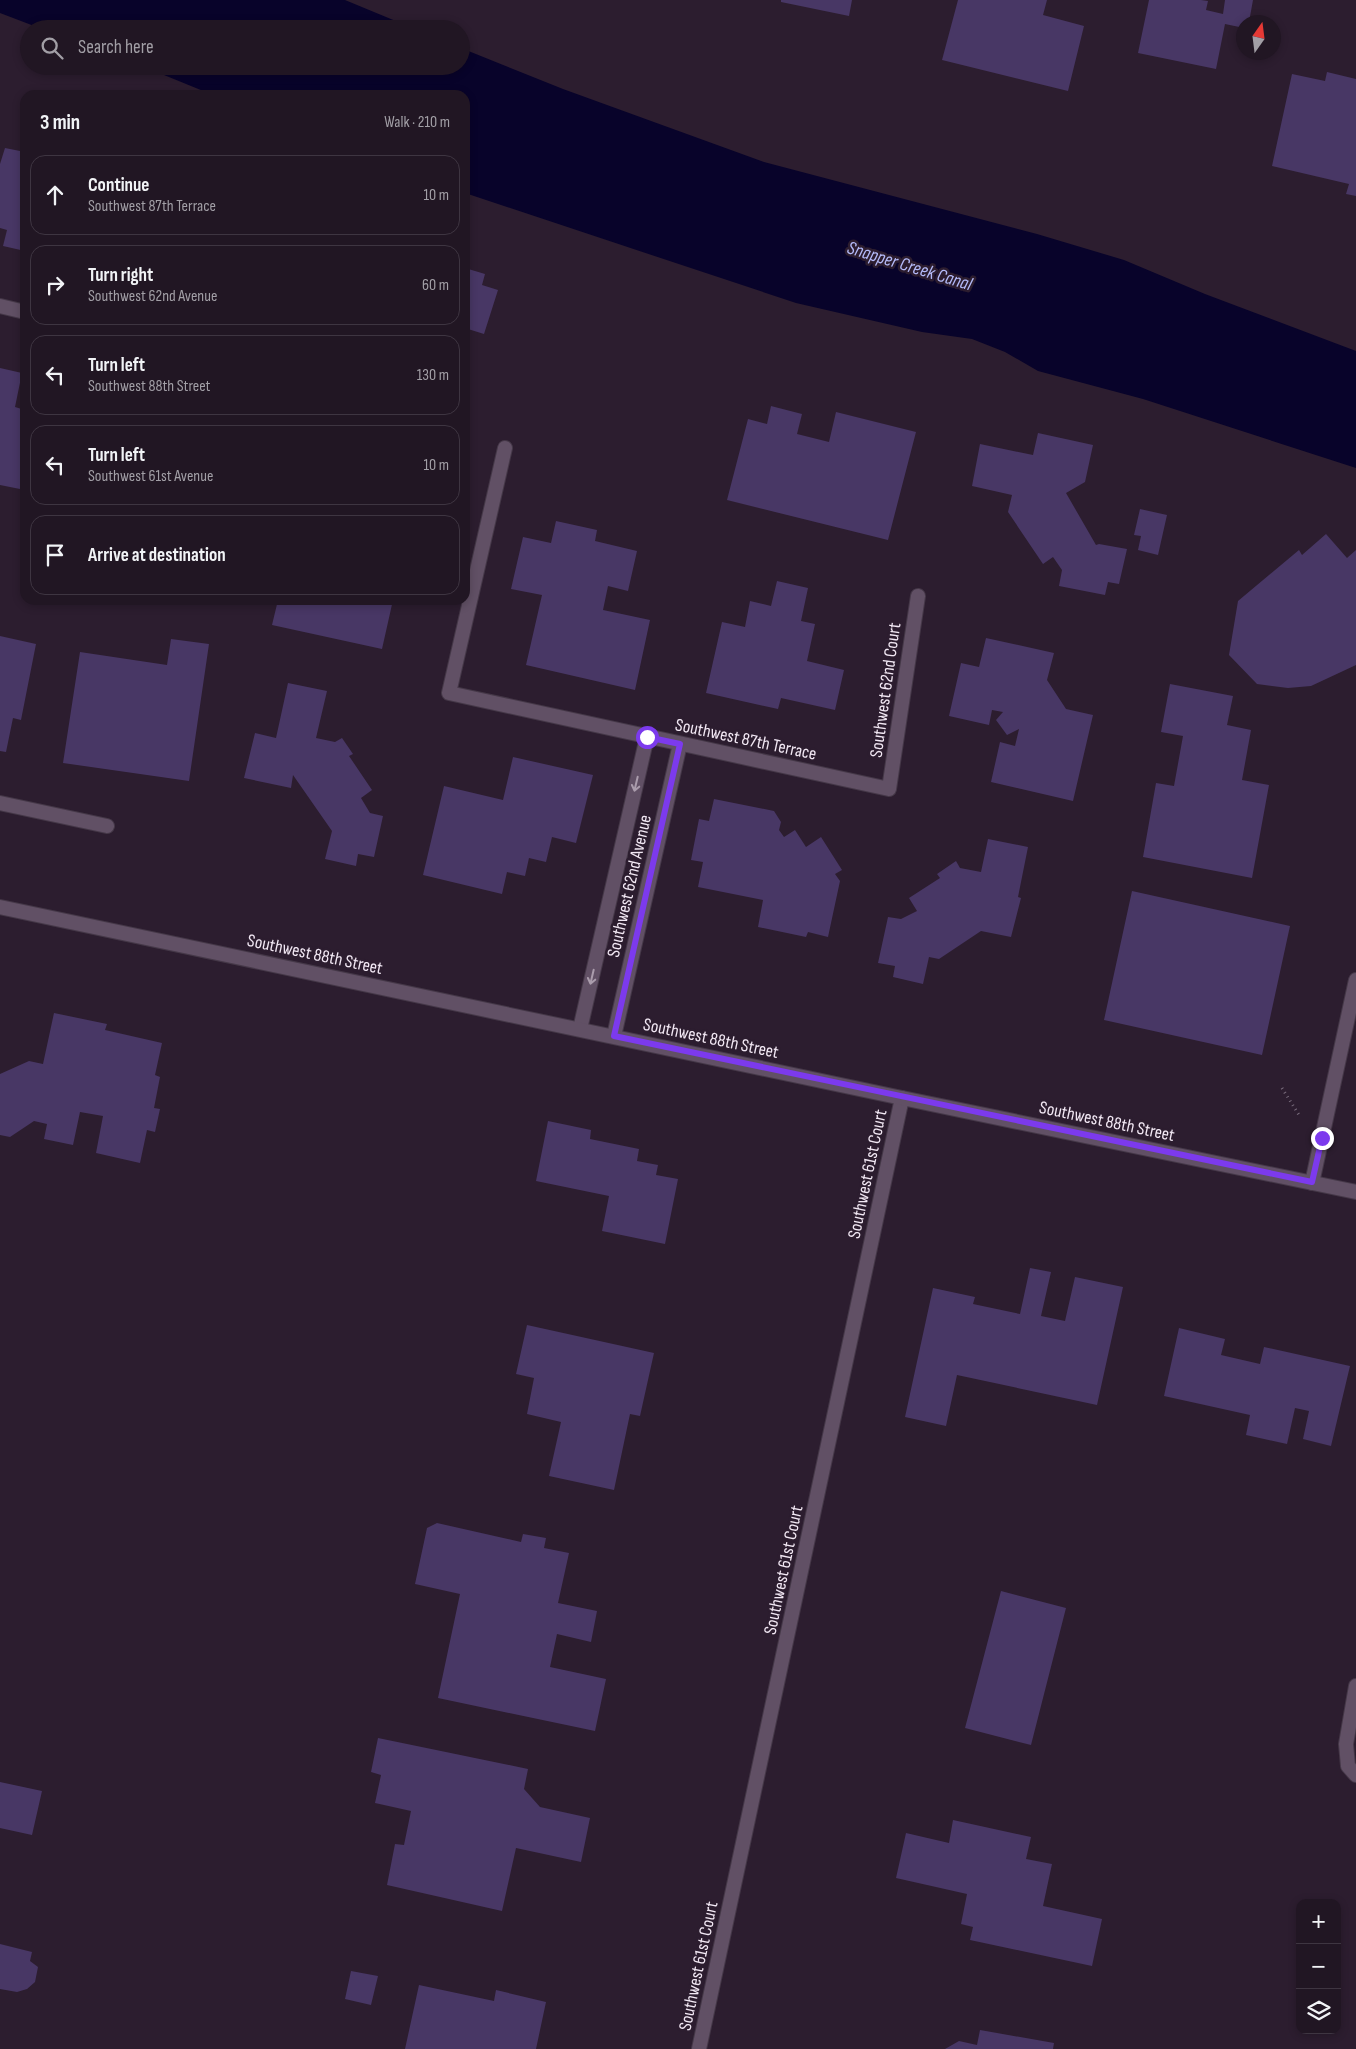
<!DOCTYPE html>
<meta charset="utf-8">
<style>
:root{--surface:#211623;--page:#291f2b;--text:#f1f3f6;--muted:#a29fa6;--line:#3e3541}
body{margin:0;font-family:"Sofia Sans Condensed",sans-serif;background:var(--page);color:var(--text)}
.controls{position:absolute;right:15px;bottom:15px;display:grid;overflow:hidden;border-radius:10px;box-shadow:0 2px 8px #0003}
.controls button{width:45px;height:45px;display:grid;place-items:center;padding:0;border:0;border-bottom:1px solid var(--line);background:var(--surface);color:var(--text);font:25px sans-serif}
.compass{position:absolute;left:1236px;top:15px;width:45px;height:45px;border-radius:50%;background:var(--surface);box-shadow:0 2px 8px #0003;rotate:14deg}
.stop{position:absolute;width:15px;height:15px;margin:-11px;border:4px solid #7c3aed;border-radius:50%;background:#fff}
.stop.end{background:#7c3aed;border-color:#fff;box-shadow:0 1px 5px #0008}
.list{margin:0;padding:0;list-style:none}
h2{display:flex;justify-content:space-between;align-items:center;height:65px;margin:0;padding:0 20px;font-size:21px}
h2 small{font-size:16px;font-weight:400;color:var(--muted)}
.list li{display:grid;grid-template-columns:32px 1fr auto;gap:15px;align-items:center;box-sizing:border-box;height:80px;margin:0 10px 10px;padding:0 10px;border:1px solid var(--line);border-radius:15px}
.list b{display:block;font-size:19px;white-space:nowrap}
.list p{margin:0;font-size:16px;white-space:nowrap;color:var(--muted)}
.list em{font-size:16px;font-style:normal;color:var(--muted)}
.icon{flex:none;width:28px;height:28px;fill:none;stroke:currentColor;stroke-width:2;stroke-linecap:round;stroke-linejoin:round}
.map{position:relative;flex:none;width:1356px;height:2049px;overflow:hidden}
.search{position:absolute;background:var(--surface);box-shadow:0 2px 8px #0003;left:20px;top:20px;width:450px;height:55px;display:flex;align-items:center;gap:12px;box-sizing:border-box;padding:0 18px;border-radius:28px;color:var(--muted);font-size:19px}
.panel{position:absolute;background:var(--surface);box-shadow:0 2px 8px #0003;left:20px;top:90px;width:450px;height:515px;border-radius:15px}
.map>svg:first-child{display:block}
</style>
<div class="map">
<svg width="1356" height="2049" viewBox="0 0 1356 2049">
<rect width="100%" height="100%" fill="#2c1d2f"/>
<!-- water -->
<path fill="#08032a" d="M0 0H345L415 29H42L0 13Z
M461 48 563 89 764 162 1037 234 1124 260 1205 294 1356 351V468L1143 399 1038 371 1005 352 972 339 922 332 796 303 465 193V95H213L142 66H461Z"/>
<!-- building -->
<path fill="#483765" d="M781 0H852L849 16 781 2Z
M958 0H1047L1043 15 1084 26 1068 91 942 60Z
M1149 0H1201L1208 1 1206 10 1223 14 1225 0H1253L1249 22H1244V28L1225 24 1216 69 1138 53Z
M1327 72 1356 79V196L1346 194 1349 184 1272 166 1292 74 1325 81Z
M5 148 25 152V251L3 246 7 230 0 228V164Z
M465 268 485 274 482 285 498 290 484 334 468 329 465 331Z
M0 368 22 373 15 407 25 410V490L0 485Z
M771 406 802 414 797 434 829 442 836 412 916 432 888 540 727 500 748 419 767 424Z
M1038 433 1093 445 1085 482 1066 493 1096 545 1099 544 1127 549 1119 584 1108 582 1105 595 1059 586 1062 570 1053 557 1043 564 1008 512 1012 495 972 486 980 444 1033 455Z
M1140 509 1167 515 1158 555 1138 550 1141 536 1134 535Z
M556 521 597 530 595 541 637 551 628 591 608 586 603 610 650 620 635 690 526 665 542 595 511 589 523 537 551 543Z
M1326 534 1347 558 1356 550V665L1311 686 1288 688 1257 684 1229 655 1238 601 1299 550 1302 555Z
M777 581 808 588 801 621 815 624 807 661 844 670 835 710 781 698 778 709 706 693 722 622 745 627 750 601 771 606Z
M278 600H393L382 649 272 625Z
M0 636 36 644 21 720 13 718 6 752 0 751Z
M986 638 1054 653 1047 680 1066 709 1093 715 1073 801 991 782 1000 742 1015 746 1019 729 1007 735 996 720 1003 712 992 710 989 725 949 716 961 663 979 667Z
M171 639 209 644 189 781 63 763 80 652 167 665Z
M288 683 327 691 316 738 335 742 342 738 353 754 349 756 372 790 361 798 370 813 383 816 374 857 358 854 356 866 325 859 332 831 293 775 291 788 244 778 255 733 276 738Z
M1170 684 1233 696 1227 725 1251 730 1242 780 1269 785 1252 878 1143 857 1156 783 1174 786 1183 736 1161 732Z
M513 757 593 775 576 843 552 837 546 862 529 858 525 876 507 872 502 894 423 875 444 786 503 800Z
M714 799 774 811 781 822 779 830 784 837 795 830 806 847 821 837 842 870 835 874 840 881 828 937 808 932 806 937 758 927 763 900 698 887 703 862 691 860 699 819 709 821Z
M988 839 1028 847 1018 897 1021 898 1011 937 981 931 939 959 929 957 923 984 893 977 895 966 878 963 888 917 901 919 917 911 909 898 940 878 937 874 956 861 960 868 981 872Z
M1132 891 1290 926 1262 1055 1104 1020Z
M54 1013 107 1024 105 1030 162 1043 155 1075 160 1077 154 1108 160 1109 155 1132 147 1130 140 1163 96 1153 103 1116 80 1112 73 1145 44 1139 47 1124 34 1121 10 1137 0 1135V1074L29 1061 43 1064Z
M548 1121 591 1130 590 1139 639 1149 637 1161 658 1165 656 1175 678 1179 665 1244 602 1231 609 1196 536 1181Z
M1030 1268 1051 1272 1041 1316 1065 1321 1075 1277 1123 1287 1097 1405 957 1375 946 1426 905 1417 933 1288 975 1297 973 1304 1020 1314Z
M527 1325 654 1353 640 1416 630 1414 614 1490 549 1476 561 1422 527 1414 534 1378 516 1374Z
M1179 1328 1225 1339 1221 1355 1260 1364 1264 1347 1350 1366 1331 1446 1303 1439 1309 1411 1295 1408 1287 1444 1246 1435 1250 1415 1164 1396Z
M437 1523 521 1542 523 1534 546 1538 544 1548 569 1553 558 1603 597 1611 591 1642 557 1634 550 1667 606 1679 595 1731 438 1698 460 1594 415 1584 427 1528Z
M1001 1591 1066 1608 1031 1745 965 1728Z
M378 1738 528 1769 524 1789 540 1807 590 1818 581 1862 516 1848 502 1911 387 1885 395 1844 404 1845 411 1811 375 1803 381 1775 371 1772Z
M0 1782 42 1791 32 1835 0 1828Z
M953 1820 1031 1837 1026 1859 1052 1864 1043 1906 1102 1919 1092 1966 970 1940 973 1927 961 1924 967 1894 896 1878 906 1833 949 1843Z
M0 1944 32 1952 30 1961 38 1967 35 1982 27 1989 17 1992 0 1989Z
M351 1971 378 1976 371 2005 345 1999Z
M419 1985 494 2001 496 1990 546 2002 536 2049H405Z
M980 2030 1054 2043 1053 2049H945L959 2041 977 2045Z"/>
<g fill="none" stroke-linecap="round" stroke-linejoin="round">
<defs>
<path id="service" d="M1356 1686 1346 1744 1348 1766 1356 1775"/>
<path id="minor" d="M0 306 25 312
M505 448 449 693 889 789 918 596
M0 803 107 826
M580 1029 647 737
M614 1036 680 744
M1312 1183 1356 980
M699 2049 902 1098"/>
<path id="tertiary" d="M0 907 902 1098 1356 1192"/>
</defs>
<!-- service casing -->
<use href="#service" stroke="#453848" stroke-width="16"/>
<!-- minor casing -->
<use href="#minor" stroke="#453848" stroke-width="16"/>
<!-- tertiary casing -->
<use href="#tertiary" stroke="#453848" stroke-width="16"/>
<!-- path -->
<path stroke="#7a6d7d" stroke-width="3" stroke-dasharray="1 4" stroke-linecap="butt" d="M1282 1088 1299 1115"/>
<!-- service -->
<use href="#service" stroke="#615065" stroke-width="14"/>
<!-- minor -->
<use href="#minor" stroke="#615065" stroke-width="14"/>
<!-- tertiary -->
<use href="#tertiary" stroke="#615065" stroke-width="14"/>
</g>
<!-- one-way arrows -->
<defs><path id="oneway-shaft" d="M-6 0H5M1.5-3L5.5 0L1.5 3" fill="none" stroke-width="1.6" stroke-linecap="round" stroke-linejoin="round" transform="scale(1.25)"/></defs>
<g stroke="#aa9cac">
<use href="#oneway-shaft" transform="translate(636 784) rotate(103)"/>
<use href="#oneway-shaft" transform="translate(592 977) rotate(103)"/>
</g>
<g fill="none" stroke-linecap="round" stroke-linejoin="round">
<!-- route -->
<path stroke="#7c3aed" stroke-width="6" d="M647 737 680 744 614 1036 1312 1182 1322 1138"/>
</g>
<g text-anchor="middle" stroke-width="5" stroke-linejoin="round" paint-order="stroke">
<!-- street labels -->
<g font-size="18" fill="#f2e8f4" stroke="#2c1d2f">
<text transform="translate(885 690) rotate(-82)" y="6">Southwest 62nd Court</text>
<text transform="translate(746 739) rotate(12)" y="6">Southwest 87th Terrace</text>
<text transform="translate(629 886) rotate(-77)" y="6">Southwest 62nd Avenue</text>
<text transform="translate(315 954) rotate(12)" y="6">Southwest 88th Street</text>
<text transform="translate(711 1038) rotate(12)" y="6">Southwest 88th Street</text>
<text transform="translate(1107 1121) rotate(12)" y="6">Southwest 88th Street</text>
<text transform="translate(867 1174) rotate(-78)" y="6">Southwest 61st Court</text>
<text transform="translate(783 1570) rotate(-78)" y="6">Southwest 61st Court</text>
<text transform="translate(698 1966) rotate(-78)" y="6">Southwest 61st Court</text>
</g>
<!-- water labels -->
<g font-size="19" font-style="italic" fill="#b4baf8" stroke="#2c1d2f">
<text transform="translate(910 265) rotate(17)" y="7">Snapper Creek Canal</text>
</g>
</g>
</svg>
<div class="controls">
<button>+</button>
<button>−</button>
<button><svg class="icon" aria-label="layers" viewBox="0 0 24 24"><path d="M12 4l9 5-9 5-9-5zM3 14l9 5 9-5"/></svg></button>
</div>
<svg class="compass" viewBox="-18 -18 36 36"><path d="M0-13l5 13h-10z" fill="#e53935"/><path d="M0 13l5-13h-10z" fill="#a29fa6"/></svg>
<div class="stop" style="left:647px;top:737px"></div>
<div class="stop end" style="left:1322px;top:1138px"></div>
<div class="search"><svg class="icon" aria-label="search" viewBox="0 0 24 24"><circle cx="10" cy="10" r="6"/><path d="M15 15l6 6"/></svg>Search here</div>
<section class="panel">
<h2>3 min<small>Walk · 210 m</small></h2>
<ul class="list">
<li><svg class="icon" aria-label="ahead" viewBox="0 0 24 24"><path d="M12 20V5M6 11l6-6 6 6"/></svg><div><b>Continue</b><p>Southwest 87th Terrace</p></div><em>10 m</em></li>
<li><svg class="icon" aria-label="right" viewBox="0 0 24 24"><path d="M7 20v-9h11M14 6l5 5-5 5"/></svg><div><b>Turn right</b><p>Southwest 62nd Avenue</p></div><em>60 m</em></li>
<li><svg class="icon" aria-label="left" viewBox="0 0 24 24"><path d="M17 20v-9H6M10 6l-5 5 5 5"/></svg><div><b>Turn left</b><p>Southwest 88th Street</p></div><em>130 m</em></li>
<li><svg class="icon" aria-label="left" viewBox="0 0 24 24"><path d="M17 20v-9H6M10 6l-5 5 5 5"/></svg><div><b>Turn left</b><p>Southwest 61st Avenue</p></div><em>10 m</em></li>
<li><svg class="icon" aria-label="arrive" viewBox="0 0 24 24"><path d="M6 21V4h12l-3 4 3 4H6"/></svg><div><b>Arrive at destination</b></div></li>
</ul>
</section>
</div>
